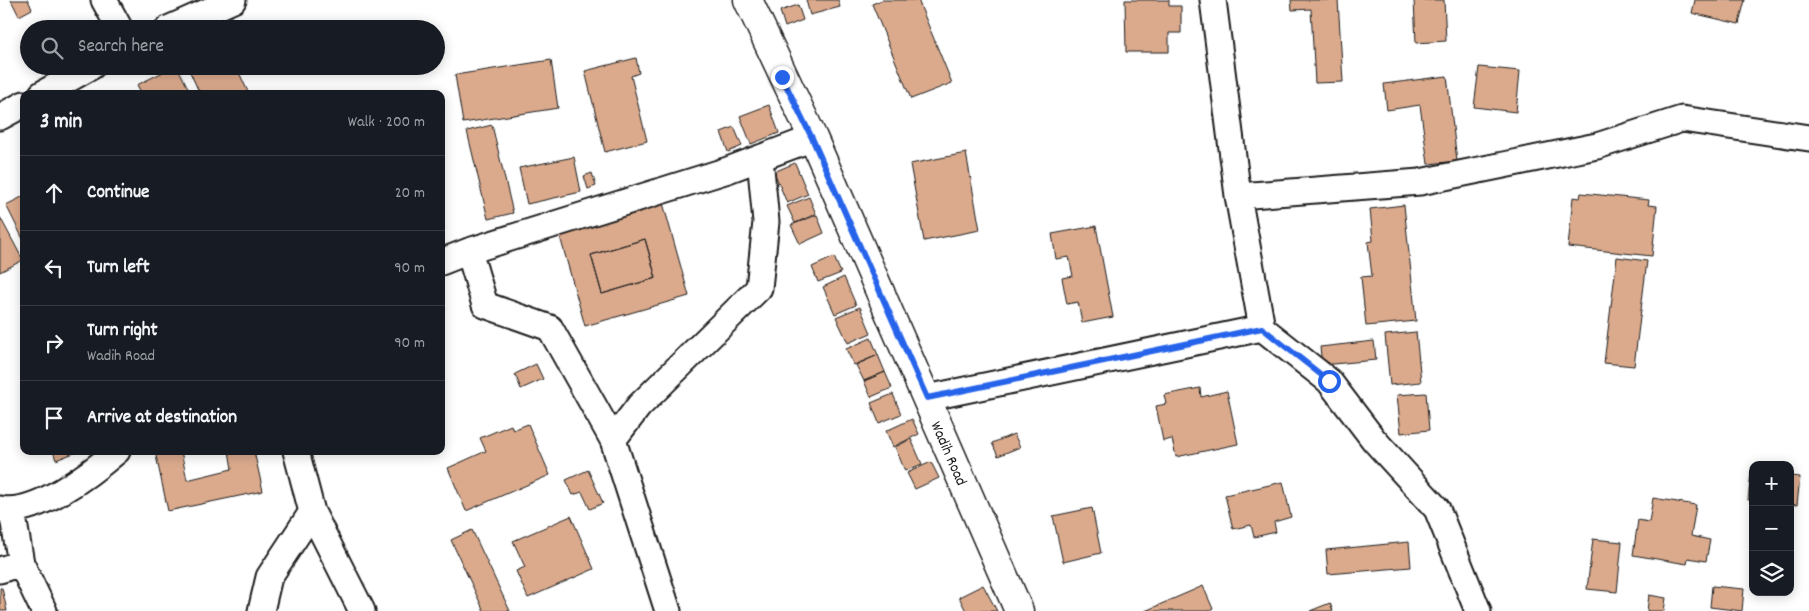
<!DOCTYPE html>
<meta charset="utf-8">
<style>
:root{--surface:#171b24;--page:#242831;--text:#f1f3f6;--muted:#9ea1a6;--line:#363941}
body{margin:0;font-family:Dekko,sans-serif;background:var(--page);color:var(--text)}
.controls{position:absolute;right:15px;bottom:15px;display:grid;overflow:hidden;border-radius:10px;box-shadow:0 2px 12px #0003}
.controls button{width:45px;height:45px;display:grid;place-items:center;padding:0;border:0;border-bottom:1px solid var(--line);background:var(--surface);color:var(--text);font:25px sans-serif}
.stop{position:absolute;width:15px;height:15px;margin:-11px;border:4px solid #2563eb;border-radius:50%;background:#fff}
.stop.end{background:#2563eb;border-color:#fff;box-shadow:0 1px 5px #0008}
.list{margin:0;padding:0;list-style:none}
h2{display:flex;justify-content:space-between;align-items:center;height:65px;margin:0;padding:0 20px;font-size:21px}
h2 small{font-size:16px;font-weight:400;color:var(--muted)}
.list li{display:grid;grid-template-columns:32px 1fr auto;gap:15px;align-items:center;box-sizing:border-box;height:75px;padding:0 20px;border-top:1px solid var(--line)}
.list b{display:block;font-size:19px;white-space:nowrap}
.list p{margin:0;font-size:16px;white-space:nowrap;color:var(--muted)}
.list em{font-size:16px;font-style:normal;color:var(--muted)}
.icon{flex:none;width:28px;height:28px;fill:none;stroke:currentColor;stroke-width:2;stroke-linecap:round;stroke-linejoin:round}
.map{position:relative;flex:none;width:1809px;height:611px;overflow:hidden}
.search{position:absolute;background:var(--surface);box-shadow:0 2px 12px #0003;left:20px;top:20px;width:425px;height:55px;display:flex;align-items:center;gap:12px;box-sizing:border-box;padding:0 18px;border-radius:28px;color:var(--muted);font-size:19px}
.panel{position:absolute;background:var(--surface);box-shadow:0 2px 12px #0003;left:20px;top:90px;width:425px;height:365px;border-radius:10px}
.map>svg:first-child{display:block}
</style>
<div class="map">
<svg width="1809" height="611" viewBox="0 0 1809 611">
<rect width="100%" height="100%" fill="#fff"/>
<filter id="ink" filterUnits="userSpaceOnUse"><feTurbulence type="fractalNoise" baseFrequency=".02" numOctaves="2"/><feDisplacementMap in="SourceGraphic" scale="10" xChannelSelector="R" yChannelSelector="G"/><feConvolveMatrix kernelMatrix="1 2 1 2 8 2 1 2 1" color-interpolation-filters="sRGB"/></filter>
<g filter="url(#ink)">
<!-- building -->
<path fill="#dbaa8d" stroke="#1c1c1c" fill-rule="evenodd" d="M11 0H28L32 9 19 16Z
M806 0H838L840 7 810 15Z
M882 0H918L952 83 911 99 872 4Z
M1125 0H1169V6H1181V33H1169V52H1126Z
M1291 0H1338L1343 82 1315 83 1311 9 1292 10Z
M1414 0H1444L1446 41 1416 43Z
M1695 0H1745L1739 24 1692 13Z
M798 5 803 20 785 27 780 11Z
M636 58 639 73 631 76 647 141 605 152 585 71Z
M551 60 558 108 463 123 455 75Z
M175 66H177L188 88 176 94H142L137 85Z
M201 66H236L249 94H200L190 72Z
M1479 67 1520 71 1516 112 1474 107Z
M1447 76 1457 161 1428 164 1420 105 1387 110 1384 84Z
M769 105 779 133 751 144 740 116Z
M492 125 513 213 488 219 467 131Z
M734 127 742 146 728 152 721 132Z
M966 153 980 230 924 241 910 164Z
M574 157 581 192 527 204 519 168Z
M795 163 808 194 787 203 774 172Z
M592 173 596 186 588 189 584 176Z
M1581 193 1649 200 1648 205 1657 206 1652 256 1568 247 1573 197 1580 198Z
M24 196V241L6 205Z
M809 197 816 214 795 223 787 206Z
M663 203 689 296 585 326 559 233ZM645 239 656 278 602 294 591 255Z
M1404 205 1416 321 1366 326 1361 277 1372 276 1368 242 1373 241 1370 209Z
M817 215 824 233 800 244 791 225Z
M0 217 23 260 0 272Z
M1096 226 1113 317 1082 323 1078 302 1067 304 1062 278 1073 276 1069 257 1056 259 1052 234Z
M645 239 656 278 602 294 591 255Z
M834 257 841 273 818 282 812 267Z
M1617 257 1647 261 1634 366 1604 363Z
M844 277 856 305 835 314 823 287Z
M860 307 871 333 848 343 836 317Z
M1416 332 1421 382 1390 385 1385 335Z
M871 338 878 355 854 365 846 349Z
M1374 341 1376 360 1322 365 1320 347Z
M878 355 885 372 864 381 856 365Z
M536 364 543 379 521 389 515 374Z
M885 372 892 388 871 397 864 381Z
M1200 388 1201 397 1227 391 1238 444 1176 457 1172 439 1163 441 1156 406 1166 404 1164 395Z
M1426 393 1429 430 1401 433 1397 395Z
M893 394 901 414 879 423 871 403Z
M912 419 919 434 893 447 886 431Z
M528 424 550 475 466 511 448 468 486 451 480 438 511 425 513 430Z
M1014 434 1020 447 998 456 992 443Z
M911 439 922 464 905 471 895 447Z
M53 451H79L56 460Z
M155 451H181L187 480 232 469 229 451H254L263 491 168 511Z
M931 462 939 478 915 489 907 473Z
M588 470 603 503 590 509 582 492 573 495 566 480Z
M1751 472 1753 473V500H1748Z
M1790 476 1800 477 1797 505 1790 504Z
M1283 482 1291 517 1274 522 1276 532 1254 537 1251 525 1233 529 1225 495Z
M1653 498 1696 505 1691 536 1710 540 1706 561 1688 558 1687 564 1633 555 1638 520 1649 522Z
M1092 508 1101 553 1063 562 1053 516Z
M571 516 594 569 528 598 516 571 525 567 513 541Z
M472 530 510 611H484L451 540Z
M1593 539 1622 542 1617 592 1587 589Z
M1409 542 1411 567 1328 574 1326 550Z
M983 585 997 611H966L959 597Z
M1203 586 1213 609 1209 611H1145Z
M1712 586 1744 589 1742 611 1710 607Z
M0 588H2L7 611H0Z
M1649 595 1666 598 1664 611H1647Z
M1330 603 1333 611H1310Z"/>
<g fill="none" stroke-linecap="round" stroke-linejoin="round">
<defs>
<path id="street" d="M104 0 120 29
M1213 0 1238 196
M168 29 233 0
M42 94 92 66
M0 117 24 104
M469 251 485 305 550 328 613 440 668 611
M441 262 469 251 728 170 813 138
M927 398 1262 328
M613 440 639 406 759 288 766 222 760 158
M296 451 312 512 362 611
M0 509C35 516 90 474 117 451
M12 511 21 563
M0 570 21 563 44 611
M261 611 269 577 312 512
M1478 611 1437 509 1374 440 1329 381 1262 328 1238 196 1420 182 1597 146 1682 119 1809 138"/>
<g id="secondary">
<path id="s1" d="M748 0 813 138 1019 611"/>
</g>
</defs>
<!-- street casing -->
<use href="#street" stroke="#1c1c1c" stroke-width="29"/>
<!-- secondary casing -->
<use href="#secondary" stroke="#1c1c1c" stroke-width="31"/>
<!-- street -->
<use href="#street" stroke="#fff" stroke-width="25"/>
<!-- secondary -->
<use href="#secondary" stroke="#fff" stroke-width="28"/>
</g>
</g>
<g fill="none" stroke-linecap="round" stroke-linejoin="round" filter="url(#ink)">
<!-- route -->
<path stroke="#2563eb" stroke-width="6" d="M782 77 812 138 927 398 1262 328 1329 381"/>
</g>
<g text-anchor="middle" stroke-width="4.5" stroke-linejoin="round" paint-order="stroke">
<!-- street labels -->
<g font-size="16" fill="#1c1c1c" stroke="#fff">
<text dy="6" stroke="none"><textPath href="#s1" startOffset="496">Wadih Road</textPath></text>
</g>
</g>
</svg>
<div class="controls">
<button>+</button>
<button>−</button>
<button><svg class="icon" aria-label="layers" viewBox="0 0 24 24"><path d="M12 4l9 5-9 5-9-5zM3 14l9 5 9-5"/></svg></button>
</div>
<div class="stop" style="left:1329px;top:381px"></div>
<div class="stop end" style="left:782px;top:77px"></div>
<div class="search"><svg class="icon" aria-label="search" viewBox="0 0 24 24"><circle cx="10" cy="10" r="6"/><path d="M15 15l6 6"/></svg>Search here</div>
<section class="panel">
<h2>3 min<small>Walk · 200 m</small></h2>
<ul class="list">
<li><svg class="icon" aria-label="ahead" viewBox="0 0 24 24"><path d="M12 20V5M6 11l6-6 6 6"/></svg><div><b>Continue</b></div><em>20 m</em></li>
<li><svg class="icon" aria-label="left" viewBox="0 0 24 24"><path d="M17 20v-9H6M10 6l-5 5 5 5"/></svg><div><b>Turn left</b></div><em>90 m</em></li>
<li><svg class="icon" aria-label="right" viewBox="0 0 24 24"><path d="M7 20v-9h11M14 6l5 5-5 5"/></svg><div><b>Turn right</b><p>Wadih Road</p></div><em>90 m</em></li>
<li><svg class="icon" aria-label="arrive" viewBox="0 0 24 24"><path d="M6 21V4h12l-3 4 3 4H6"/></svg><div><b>Arrive at destination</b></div></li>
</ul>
</section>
</div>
